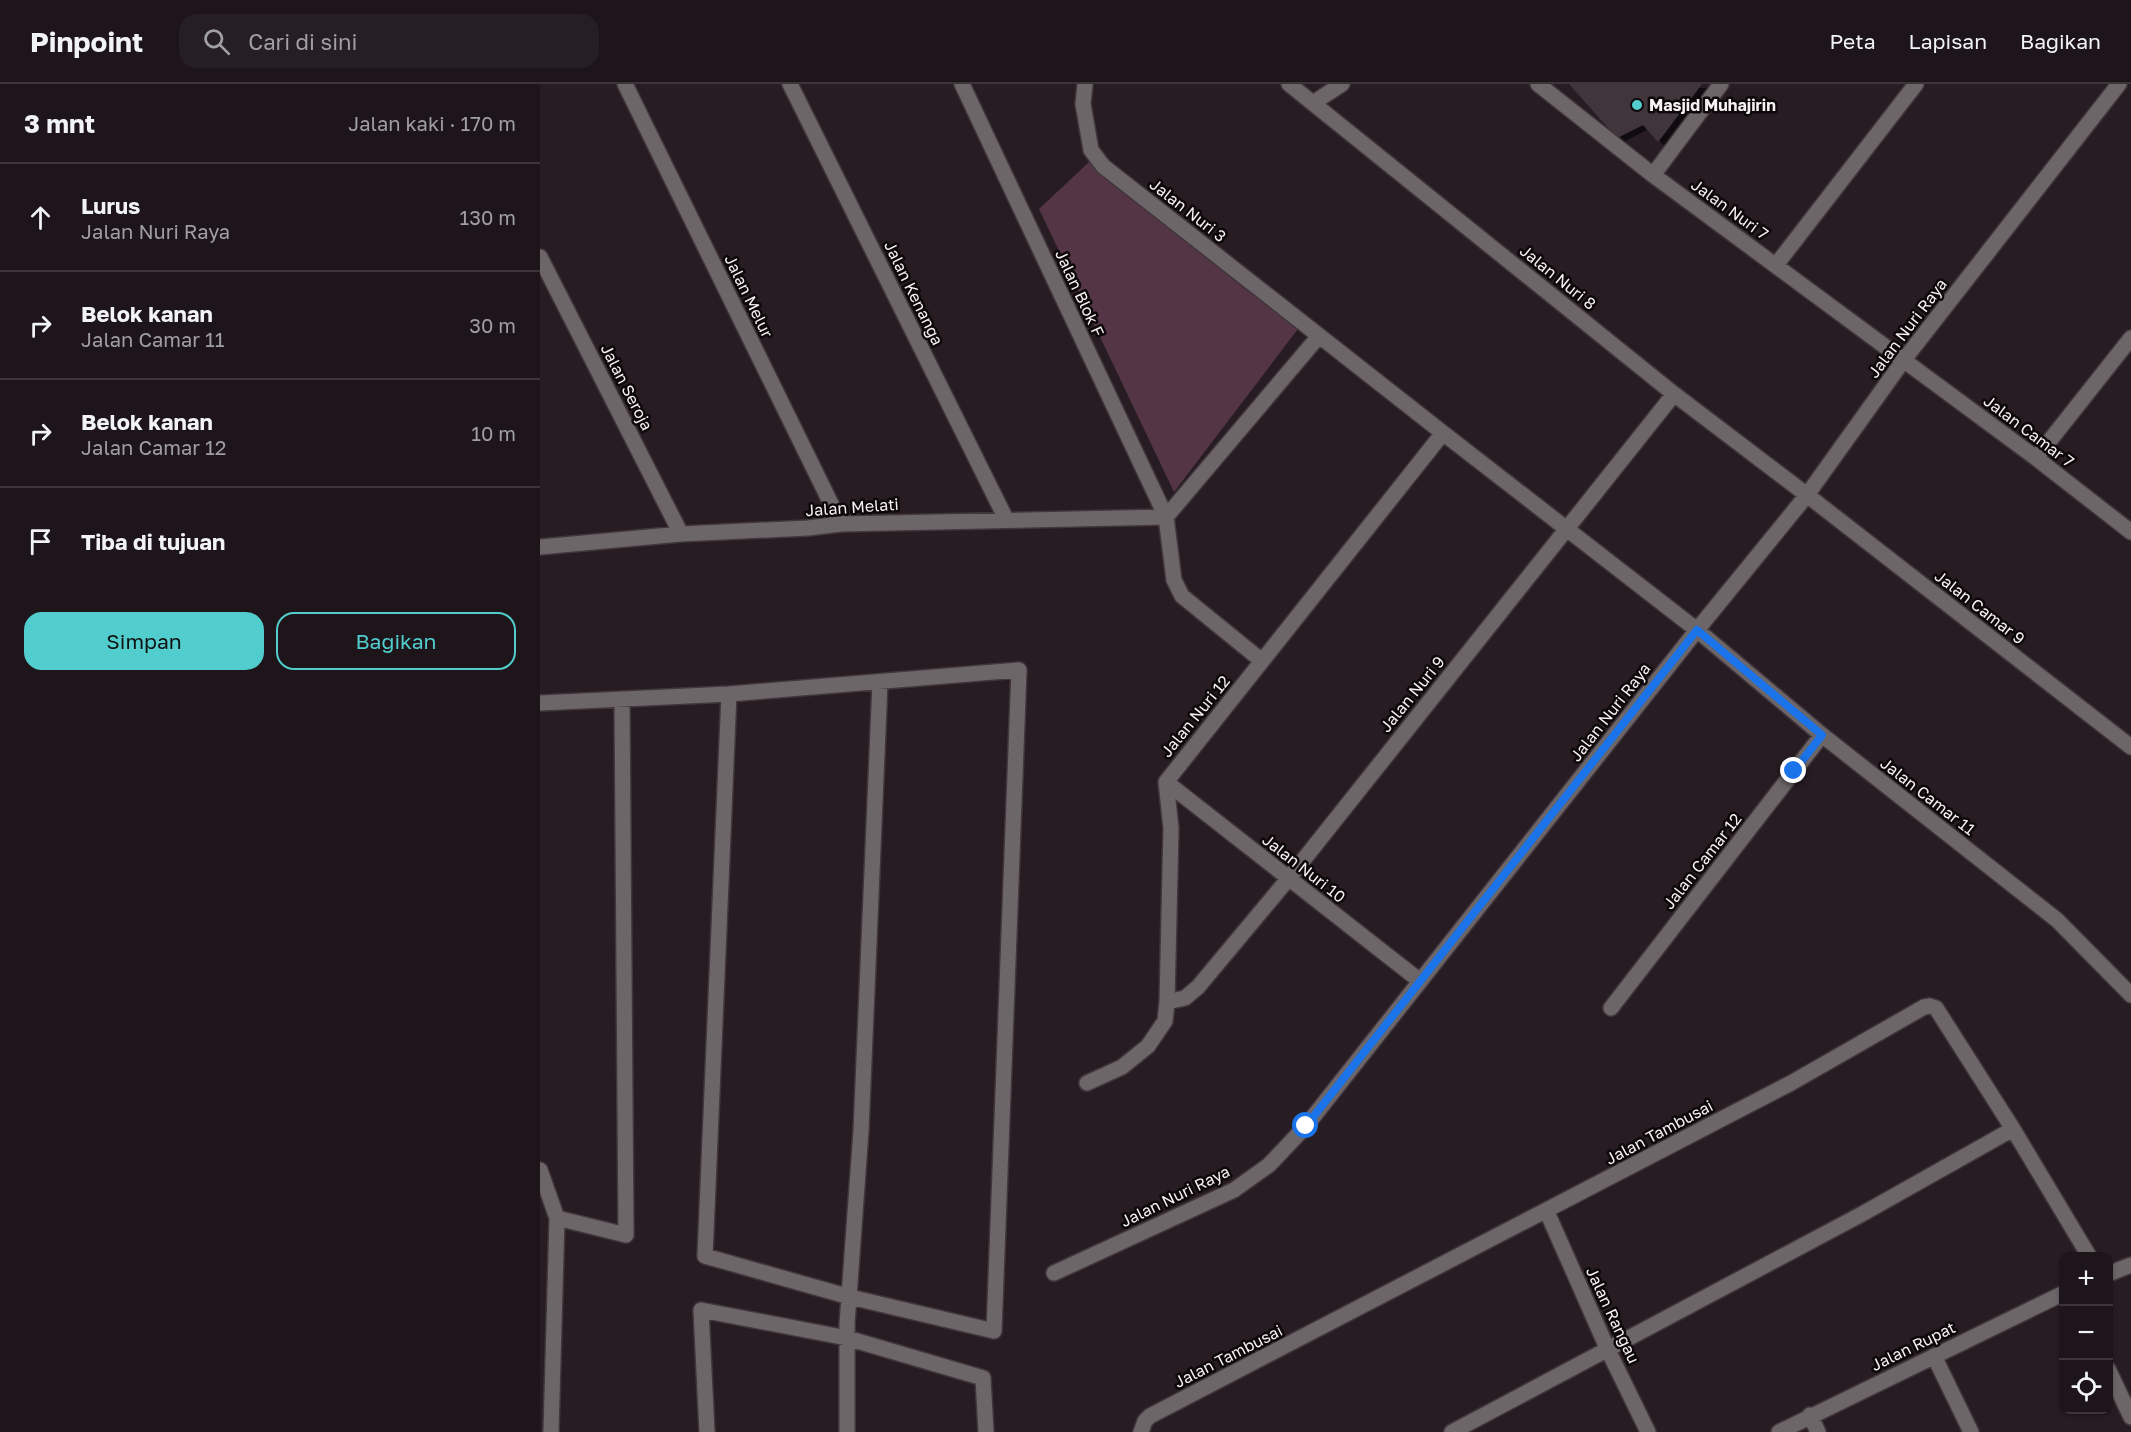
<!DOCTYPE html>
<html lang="id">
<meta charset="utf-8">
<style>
:root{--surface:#1d151a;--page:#251e23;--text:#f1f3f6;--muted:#a09fa2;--line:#3b3439;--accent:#52cdce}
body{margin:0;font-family:"Golos Text",sans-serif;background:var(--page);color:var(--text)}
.controls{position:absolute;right:18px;bottom:18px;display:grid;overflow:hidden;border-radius:12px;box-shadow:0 2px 4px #0004}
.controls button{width:54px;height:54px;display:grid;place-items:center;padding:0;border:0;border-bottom:2px solid var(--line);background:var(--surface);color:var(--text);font:30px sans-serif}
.stop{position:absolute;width:18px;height:18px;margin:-14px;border:4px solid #1a73e8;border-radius:50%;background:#fff}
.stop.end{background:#1a73e8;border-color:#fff;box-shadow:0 2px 6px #0008}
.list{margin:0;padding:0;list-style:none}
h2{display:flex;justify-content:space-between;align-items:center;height:78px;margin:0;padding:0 24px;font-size:26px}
h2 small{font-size:20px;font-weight:400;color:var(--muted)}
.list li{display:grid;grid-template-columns:39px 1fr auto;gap:18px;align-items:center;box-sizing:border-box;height:108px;padding:0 24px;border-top:2px solid var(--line)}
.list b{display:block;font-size:22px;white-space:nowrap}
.list p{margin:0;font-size:20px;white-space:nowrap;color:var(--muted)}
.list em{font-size:20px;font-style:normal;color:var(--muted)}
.actions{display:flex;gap:12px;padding:18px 24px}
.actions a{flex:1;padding:14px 0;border:2px solid var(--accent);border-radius:18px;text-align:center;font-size:21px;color:var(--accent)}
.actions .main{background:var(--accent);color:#111}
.icon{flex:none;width:33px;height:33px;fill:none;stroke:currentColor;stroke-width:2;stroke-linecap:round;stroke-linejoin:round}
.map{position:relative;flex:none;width:1591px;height:1348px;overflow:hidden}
header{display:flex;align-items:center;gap:36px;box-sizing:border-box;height:84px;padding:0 30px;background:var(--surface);border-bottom:2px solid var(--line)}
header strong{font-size:28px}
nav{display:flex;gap:33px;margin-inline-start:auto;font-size:21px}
.search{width:420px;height:54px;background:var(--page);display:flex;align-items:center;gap:15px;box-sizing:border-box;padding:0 21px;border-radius:18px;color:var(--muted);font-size:22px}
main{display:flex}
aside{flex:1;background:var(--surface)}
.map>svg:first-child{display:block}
</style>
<header>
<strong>Pinpoint</strong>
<div class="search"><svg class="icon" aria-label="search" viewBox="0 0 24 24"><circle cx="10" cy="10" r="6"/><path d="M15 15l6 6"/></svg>Cari di sini</div>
<nav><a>Peta</a><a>Lapisan</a><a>Bagikan</a></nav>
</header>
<main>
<aside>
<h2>3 mnt<small>Jalan kaki · 170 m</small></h2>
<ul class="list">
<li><svg class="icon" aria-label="ahead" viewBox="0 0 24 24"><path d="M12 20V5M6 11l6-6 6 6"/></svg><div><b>Lurus</b><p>Jalan Nuri Raya</p></div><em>130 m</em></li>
<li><svg class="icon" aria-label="right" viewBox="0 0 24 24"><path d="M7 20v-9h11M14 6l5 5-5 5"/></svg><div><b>Belok kanan</b><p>Jalan Camar 11</p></div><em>30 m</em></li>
<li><svg class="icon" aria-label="right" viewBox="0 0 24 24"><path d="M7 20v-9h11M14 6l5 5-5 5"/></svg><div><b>Belok kanan</b><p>Jalan Camar 12</p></div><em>10 m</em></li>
<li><svg class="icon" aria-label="arrive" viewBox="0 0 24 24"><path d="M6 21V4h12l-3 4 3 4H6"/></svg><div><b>Tiba di tujuan</b></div></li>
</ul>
<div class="actions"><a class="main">Simpan</a><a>Bagikan</a></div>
</aside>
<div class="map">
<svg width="1591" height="1348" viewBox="0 0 1591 1348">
<defs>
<filter id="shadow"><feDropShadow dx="6" dy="4" stdDeviation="0" flood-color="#0009"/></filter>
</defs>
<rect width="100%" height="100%" fill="#271c22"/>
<!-- green -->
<path fill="#533545" d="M549 78 761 241 634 408 499 125Z"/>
<!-- building -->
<path fill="#40353b" filter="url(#shadow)" d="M1029 0H1162L1118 58 1103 41 1077 54Z"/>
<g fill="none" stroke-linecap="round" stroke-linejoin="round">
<defs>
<path id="street" d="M85 0 301 440
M250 0 466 435
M422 0 626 433 634 496 642 512 722 577
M545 0 543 20 551 66 563 82 903 349 1157 546 1282 651 1517 836 1591 911
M749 0 1134 310 1267 411 1591 663
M998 0 1113 91 1496 374 1591 448
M773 19 802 0
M1113 91 1181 0
M0 173 141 450
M1236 181 1376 0
M1496 374 1591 254
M626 433 779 252
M0 463 141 450 268 444 301 440 626 433
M479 586 454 1247 310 1213 165 1172 189 610Z
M0 619 189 610
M626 698 880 897
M627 918 645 914 658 903 749 794 1134 310
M1071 924 1282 651
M547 999 582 983 608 962 625 937 627 918 631 744 626 698 903 349
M0 1086 17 1134 11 1348
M1007 1128 1068 1266 1108 1348
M17 1134 86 1151 82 615
M514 1189 694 1106 729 1081 766 1042 1157 546 1267 411 1363 277 1579 0
M1568 1190 1591 1181
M1394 1272 1431 1348
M1568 1285 1591 1333
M1270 1331 1278 1348
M167 1348 161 1226 307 1254 443 1294 446 1348
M307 1348V1240L321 1047 340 599
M601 1348 605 1337 610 1332 1251 999 1384 923 1390 922 1396 924 1473 1045 1549 1172
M912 1348 1322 1130 1473 1045
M1239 1348 1524 1209"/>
</defs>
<!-- street casing -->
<use href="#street" stroke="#40363b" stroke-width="18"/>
<!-- street -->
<use href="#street" stroke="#6c6669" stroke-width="15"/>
</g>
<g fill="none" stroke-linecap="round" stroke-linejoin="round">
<!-- route -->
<path stroke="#1a73e8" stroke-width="8" d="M766 1042 1157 546 1282 651 1254 687"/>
</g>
<!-- markers -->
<circle fill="#52cdce" stroke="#0d080a" stroke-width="2" cx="1097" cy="21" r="6"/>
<g text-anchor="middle" stroke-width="5" stroke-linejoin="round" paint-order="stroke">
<!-- poi labels -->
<g font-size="16" font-weight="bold" fill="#f8f1f4" stroke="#0d080a" text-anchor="start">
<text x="1109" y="27">Masjid Muhajirin</text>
</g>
<!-- street labels -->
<g font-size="16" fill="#f8f1f4" stroke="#0d080a">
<text transform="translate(1190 125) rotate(36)" y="6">Jalan Nuri 7</text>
<text transform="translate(648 126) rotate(38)" y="6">Jalan Nuri 3</text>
<text transform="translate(1018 193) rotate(39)" y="6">Jalan Nuri 8</text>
<text transform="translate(374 209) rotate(64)" y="6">Jalan Kenanga</text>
<text transform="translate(540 209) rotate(65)" y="6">Jalan Blok F</text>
<text transform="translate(209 212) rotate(64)" y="6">Jalan Melur</text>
<text transform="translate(1367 244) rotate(-53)" y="6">Jalan Nuri Raya</text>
<text transform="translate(87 303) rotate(63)" y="6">Jalan Seroja</text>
<text transform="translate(1489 347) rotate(37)" y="6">Jalan Camar 7</text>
<text transform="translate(312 423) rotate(-4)" y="6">Jalan Melati</text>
<text transform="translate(1440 523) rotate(38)" y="6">Jalan Camar 9</text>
<text transform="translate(872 610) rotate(-51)" y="6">Jalan Nuri 9</text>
<text transform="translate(1070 628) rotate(-52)" y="6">Jalan Nuri Raya</text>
<text transform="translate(655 632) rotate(-51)" y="6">Jalan Nuri 12</text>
<text transform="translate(1388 712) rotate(38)" y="6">Jalan Camar 11</text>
<text transform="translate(1162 777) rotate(-52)" y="6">Jalan Camar 12</text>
<text transform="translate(764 784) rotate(38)" y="6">Jalan Nuri 10</text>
<text transform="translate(1119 1048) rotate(-28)" y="6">Jalan Tambusai</text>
<text transform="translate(635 1112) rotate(-26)" y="6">Jalan Nuri Raya</text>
<text transform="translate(1073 1231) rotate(65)" y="6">Jalan Rangau</text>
<text transform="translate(1373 1262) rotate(-26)" y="6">Jalan Rupat</text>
<text transform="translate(688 1272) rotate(-27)" y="6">Jalan Tambusai</text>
</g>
</g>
</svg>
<div class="controls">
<button>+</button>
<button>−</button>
<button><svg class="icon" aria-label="locate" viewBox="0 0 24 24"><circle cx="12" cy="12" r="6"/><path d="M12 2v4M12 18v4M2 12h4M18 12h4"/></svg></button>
</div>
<div class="stop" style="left:766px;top:1042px"></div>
<div class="stop end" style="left:1254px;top:687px"></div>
</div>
</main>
